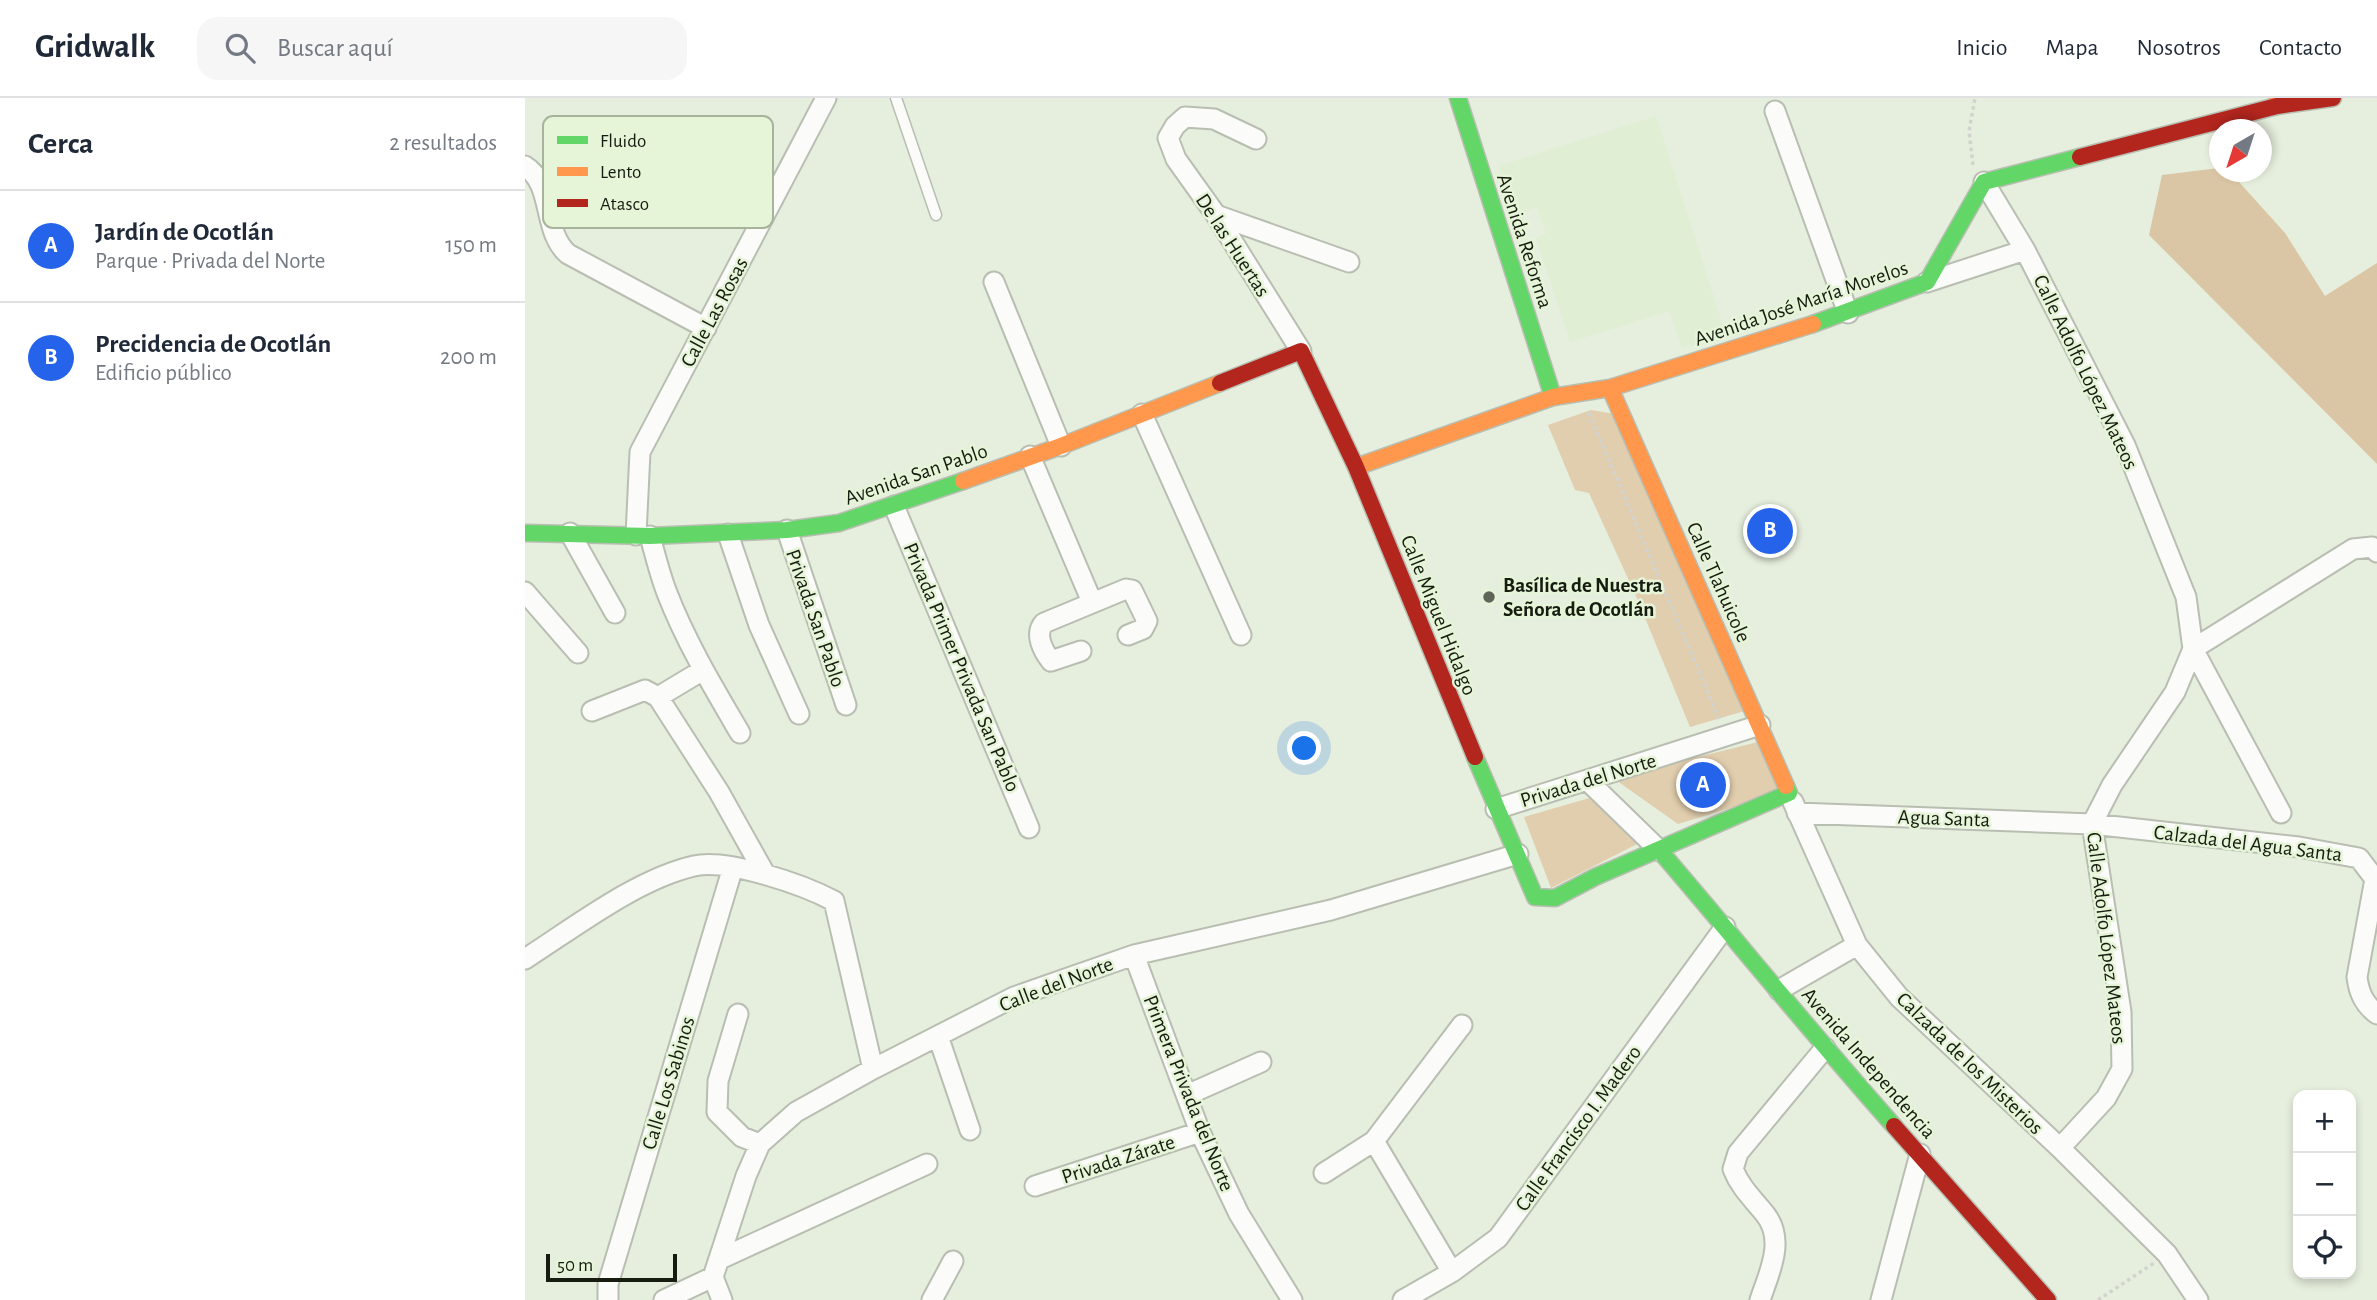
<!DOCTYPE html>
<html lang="es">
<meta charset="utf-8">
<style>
:root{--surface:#fff;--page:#f6f6f7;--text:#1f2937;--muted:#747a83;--line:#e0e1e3;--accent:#2563eb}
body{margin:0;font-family:"Alegreya Sans",sans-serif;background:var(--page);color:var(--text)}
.controls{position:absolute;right:21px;bottom:21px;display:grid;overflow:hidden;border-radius:14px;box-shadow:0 4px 10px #0003}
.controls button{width:63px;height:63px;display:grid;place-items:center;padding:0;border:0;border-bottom:2px solid var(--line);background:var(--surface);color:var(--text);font:35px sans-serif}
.compass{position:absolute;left:1684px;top:21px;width:63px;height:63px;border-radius:50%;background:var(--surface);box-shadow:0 4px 10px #0003;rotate:219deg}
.scale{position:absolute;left:21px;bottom:18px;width:131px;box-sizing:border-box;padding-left:7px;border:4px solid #171c11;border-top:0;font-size:19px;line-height:24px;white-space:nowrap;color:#171c11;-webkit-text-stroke:5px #e6f4d7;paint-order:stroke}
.you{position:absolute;left:780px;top:651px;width:24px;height:24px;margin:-18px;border:5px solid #fff;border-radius:50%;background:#1a73e8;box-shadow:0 0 0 10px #1a73e833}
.badge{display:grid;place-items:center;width:46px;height:46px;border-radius:50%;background:var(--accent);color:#fff;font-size:23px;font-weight:700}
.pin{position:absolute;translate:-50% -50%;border:4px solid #fff;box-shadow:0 2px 7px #0006}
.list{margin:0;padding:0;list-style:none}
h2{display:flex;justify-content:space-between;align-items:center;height:91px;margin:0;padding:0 28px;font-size:30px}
h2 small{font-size:23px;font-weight:400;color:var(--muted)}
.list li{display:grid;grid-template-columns:46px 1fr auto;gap:21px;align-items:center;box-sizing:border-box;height:112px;padding:0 28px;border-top:2px solid var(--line)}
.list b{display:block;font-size:26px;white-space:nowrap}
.list p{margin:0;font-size:23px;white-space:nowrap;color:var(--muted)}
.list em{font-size:23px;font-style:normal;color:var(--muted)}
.icon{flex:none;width:38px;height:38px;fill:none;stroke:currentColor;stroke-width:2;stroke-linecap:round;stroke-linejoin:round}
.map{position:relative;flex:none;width:1852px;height:1202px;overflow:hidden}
header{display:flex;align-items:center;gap:42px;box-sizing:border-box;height:98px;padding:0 35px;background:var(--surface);border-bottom:2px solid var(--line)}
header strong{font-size:33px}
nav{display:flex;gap:38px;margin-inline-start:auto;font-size:24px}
.search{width:490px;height:63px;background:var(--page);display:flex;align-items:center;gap:18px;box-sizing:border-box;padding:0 24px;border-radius:21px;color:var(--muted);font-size:26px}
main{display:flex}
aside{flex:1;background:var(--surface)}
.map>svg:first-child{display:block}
</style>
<header>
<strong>Gridwalk</strong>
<div class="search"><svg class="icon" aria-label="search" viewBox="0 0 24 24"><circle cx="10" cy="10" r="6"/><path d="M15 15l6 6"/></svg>Buscar aquí</div>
<nav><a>Inicio</a><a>Mapa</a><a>Nosotros</a><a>Contacto</a></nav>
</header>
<main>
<aside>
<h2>Cerca<small>2 resultados</small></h2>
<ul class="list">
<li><span class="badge">A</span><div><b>Jardín de Ocotlán</b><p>Parque · Privada del Norte</p></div><em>150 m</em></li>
<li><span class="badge">B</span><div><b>Precidencia de Ocotlán</b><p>Edificio público</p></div><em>200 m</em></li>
</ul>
</aside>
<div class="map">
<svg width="1852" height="1202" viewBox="0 0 1852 1202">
<rect width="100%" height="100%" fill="#e6eedd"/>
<!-- built -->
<path fill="#e0eed3" d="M1131 18 1201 237 1157 250 1144 213 1045 244 1011 140 1021 136 1012 109 989 116 974 68Z"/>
<!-- green -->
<path fill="#e1ceae" d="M1066 312 1090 316 1223 612 1165 629 1111 498 1064 395 1050 392 1023 327Z
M1237 643 1261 693 1153 726 1088 680Z
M1068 699 1118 743 1026 790 999 719Z"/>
<!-- forest -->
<path fill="#dac6a5" d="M1694 70V74H1705L1760 135 1800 198 1852 165V366L1624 137 1637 77Z"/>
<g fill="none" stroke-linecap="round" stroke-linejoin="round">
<defs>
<path id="lane" d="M371 0 411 117"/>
<path id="street" d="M1250 13 1323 215
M731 41 689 21 660 19 650 28 643 40 651 61 691 117 776 253
M0 68C29 86 17 134 43 156L181 230
M1459 84 1500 152 1600 347 1661 499 1668 551 1650 594 1587 687 1567 726 1596 914 1597 971 1581 1000 1535 1050
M691 117 824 164
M469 184 536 348
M1402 184 1500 152
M617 316 716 537
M505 358 567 504
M369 408 504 730
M262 432 321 607
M45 435 90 515
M203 436 234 527 274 616
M111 437 115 354 301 0
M125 438C130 457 135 477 142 495 161 544 188 589 215 635
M0 494 53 555
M556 553 526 563C518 553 509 536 519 525L601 491 607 492 622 523 618 531 603 537
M133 599 178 572
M67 613 120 592 133 599 194 694 240 776
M1063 683 1135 753
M1268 704 1332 847 1374 899 1535 1050 1642 1156 1673 1202
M971 711 1235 627
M1272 715 1567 726 1774 749 1834 760 1850 781 1832 879C1834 895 1839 906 1852 916
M1756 715 1668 551 1828 451 1847 449 1852 454
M609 857 675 1034 714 1116 767 1202
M0 861C50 829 112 781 169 768 202 760 279 787 309 803L348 971
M1254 892 1332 847
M213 916 193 983 192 1014 217 1039 235 1046
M413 938 445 1032
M662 997 736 964
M849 1043 927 1174
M799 1075 849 1043 937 927
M510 1088 675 1034
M195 1161 402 1066
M188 1179 221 1078 235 1046 271 1014 348 971 489 899 609 857 806 812 993 756
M188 1179 197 1202
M83 1202V1186L208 769
M139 1202 188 1179
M407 1202 428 1163
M878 1202 927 1174 973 1140 1200 829
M1235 1202C1244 1175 1261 1142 1240 1116 1228 1101 1215 1089 1208 1071L1213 1055 1300 950
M1356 1202 1395 1056"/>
<path id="fast" d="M933 0 1028 299
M1288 226 1402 184 1459 84 1555 59
M0 435 125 438 262 432 314 425 438 383
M950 659 1010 799 1030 800 1070 779 1264 695 1261 688
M1135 753C1213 844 1289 938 1369 1028"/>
<path id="slow" d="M1752 8 1753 0
M1085 290 1261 688
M831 369 1028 299 1085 290 1288 226
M438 383 536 348 695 285"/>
<path id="jam" d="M1555 59 1752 8 1808 0
M695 285 776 253 831 369 950 659
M1369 1028 1523 1202"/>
</defs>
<!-- lane casing -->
<use href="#lane" stroke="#b8beb1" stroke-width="13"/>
<!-- street casing -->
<use href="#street" stroke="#b8beb1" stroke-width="23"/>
<!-- fast casing -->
<use href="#fast" stroke="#b8beb1" stroke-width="19"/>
<!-- slow casing -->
<use href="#slow" stroke="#b8beb1" stroke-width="19"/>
<!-- jam casing -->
<use href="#jam" stroke="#b8beb1" stroke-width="19"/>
<!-- path -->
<path stroke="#d1d3cf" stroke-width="3.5" stroke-dasharray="3.5 3.5" stroke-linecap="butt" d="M1448 67 1444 33 1450 0
M1064 315 1195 623
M1573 1202 1629 1165"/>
<!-- lane -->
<use href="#lane" stroke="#fbfcfa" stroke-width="10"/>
<!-- street -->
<use href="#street" stroke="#fbfcfa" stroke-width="19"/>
<!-- fast -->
<use href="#fast" stroke="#63d668" stroke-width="16"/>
<!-- slow -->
<use href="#slow" stroke="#ff974d" stroke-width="16"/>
<!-- jam -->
<use href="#jam" stroke="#b3261e" stroke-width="16"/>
</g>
<!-- markers -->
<circle fill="#5f6658" stroke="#e6f4d7" stroke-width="2.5" cx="964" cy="499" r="7"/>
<g text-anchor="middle" stroke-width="5" stroke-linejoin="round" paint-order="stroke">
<!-- street labels -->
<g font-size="21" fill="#171c11" stroke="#e6f4d7">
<text transform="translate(1000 143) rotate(72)" y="7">Avenida Reforma</text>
<text transform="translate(708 147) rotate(57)" y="7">De las Huertas</text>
<text transform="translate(1276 205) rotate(-19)" y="7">Avenida José María Morelos</text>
<text transform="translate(189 214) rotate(-62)" y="7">Calle Las Rosas</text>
<text transform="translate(1561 274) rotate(64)" y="7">Calle Adolfo López Mateos</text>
<text transform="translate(391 376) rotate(-19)" y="7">Avenida San Pablo</text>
<text transform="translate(1194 484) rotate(66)" y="7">Calle Tlahuicole</text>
<text transform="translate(914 517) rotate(68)" y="7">Calle Miguel Hidalgo</text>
<text transform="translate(291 520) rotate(71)" y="7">Privada San Pablo</text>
<text transform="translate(437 569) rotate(67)" y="7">Privada Primer Privada San Pablo</text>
<text transform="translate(1063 682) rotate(-17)" y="7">Privada del Norte</text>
<text transform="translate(1419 720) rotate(2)" y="7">Agua Santa</text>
<text transform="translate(1723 745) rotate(7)" y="7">Calzada del Agua Santa</text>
<text transform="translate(1582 840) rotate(83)" y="7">Calle Adolfo López Mateos</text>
<text transform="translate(531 886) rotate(-21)" y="7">Calle del Norte</text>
<text transform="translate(1344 965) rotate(49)" y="7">Avenida Independencia</text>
<text transform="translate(1445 965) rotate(44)" y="7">Calzada de los Misterios</text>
<text transform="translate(143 985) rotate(-73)" y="7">Calle Los Sabinos</text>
<text transform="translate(664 995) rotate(68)" y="7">Primera Privada del Norte</text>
<text transform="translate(1053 1030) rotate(-54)" y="7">Calle Francisco I. Madero</text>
<text transform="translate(593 1061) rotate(-18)" y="7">Privada Zárate</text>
</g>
<!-- poi labels -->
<g font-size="21" font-weight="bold" fill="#171c11" stroke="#e6f4d7" text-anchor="start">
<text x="978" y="494">Basílica de Nuestra<tspan x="978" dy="24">Señora de Ocotlán</tspan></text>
</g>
</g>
<!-- legend -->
<rect x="18" y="18" width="230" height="112" rx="10" fill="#e6f4d7" stroke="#a8b39c" stroke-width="2"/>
<rect x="32" y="38" width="31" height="8" fill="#63d668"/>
<rect x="32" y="69" width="31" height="9" fill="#ff974d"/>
<rect x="32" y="101" width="31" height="8" fill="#b3261e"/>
<g font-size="19" fill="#171c11">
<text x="75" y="49">Fluido</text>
<text x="75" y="80">Lento</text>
<text x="75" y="112">Atasco</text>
</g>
</svg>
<div class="controls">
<button>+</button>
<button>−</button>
<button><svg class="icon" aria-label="locate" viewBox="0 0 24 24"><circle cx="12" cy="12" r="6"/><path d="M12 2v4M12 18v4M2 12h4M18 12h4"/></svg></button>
</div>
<svg class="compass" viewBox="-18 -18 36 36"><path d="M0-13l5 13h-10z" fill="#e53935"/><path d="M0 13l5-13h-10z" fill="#747a83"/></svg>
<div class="scale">50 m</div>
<div class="you"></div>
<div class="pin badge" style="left:1178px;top:687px">A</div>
<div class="pin badge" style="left:1245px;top:433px">B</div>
</div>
</main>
